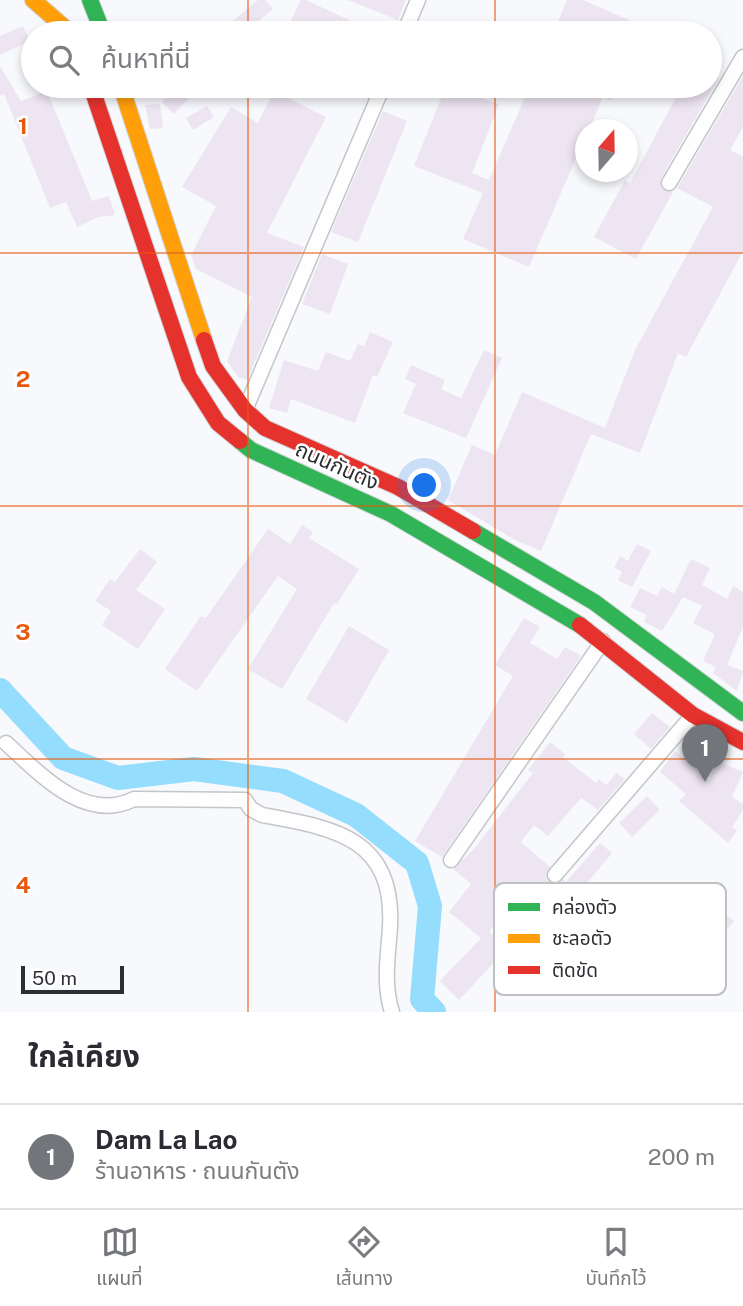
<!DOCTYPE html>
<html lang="th">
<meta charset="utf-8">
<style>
:root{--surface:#fff;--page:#f7f7f7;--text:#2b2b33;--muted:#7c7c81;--line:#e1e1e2;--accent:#727579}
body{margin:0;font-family:"Public Sans","Noto Sans Thai",sans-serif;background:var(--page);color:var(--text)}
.compass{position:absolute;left:575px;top:119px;width:63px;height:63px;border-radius:50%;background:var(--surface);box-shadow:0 4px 10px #0003;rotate:20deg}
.scale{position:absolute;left:21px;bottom:18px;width:103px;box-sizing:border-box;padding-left:7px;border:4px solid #2b2e32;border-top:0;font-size:19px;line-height:24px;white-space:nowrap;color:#2b2e32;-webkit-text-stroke:5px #fff;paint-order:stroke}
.you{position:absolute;left:425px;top:486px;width:24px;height:24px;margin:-18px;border:5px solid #fff;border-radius:50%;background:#1a73e8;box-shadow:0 0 0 10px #1a73e833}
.badge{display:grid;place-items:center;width:46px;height:46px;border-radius:50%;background:var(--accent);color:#fff;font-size:23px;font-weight:700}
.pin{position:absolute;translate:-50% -58px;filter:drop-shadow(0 2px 4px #0008)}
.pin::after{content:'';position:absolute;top:37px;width:24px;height:21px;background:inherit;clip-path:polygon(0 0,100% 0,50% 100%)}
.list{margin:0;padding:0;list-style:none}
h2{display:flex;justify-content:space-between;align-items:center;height:91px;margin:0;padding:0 28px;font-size:30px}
h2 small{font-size:23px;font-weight:400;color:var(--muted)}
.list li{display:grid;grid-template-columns:46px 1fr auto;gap:21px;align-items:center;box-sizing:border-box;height:105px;padding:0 28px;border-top:2px solid var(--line)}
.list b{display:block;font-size:26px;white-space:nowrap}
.list p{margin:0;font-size:23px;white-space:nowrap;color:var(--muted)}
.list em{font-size:23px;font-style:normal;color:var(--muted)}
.icon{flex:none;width:38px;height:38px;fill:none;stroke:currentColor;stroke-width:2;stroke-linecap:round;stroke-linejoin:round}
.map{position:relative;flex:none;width:743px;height:1012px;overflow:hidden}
.search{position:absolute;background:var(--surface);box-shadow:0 4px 10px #0003;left:21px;right:21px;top:21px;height:77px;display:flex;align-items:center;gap:18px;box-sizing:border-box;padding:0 24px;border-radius:38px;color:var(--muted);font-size:26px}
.sheet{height:196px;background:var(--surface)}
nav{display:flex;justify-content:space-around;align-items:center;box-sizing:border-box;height:98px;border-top:2px solid var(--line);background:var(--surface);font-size:19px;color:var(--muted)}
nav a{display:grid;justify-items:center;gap:4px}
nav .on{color:var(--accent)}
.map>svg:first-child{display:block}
</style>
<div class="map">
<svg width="743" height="1012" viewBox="0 0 743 1012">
<rect width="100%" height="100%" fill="#f7f9fc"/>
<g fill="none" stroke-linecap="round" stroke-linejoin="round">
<!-- river -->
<path stroke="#94ddfc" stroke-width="24" d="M0 690 63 758 118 778 194 769 283 781 356 815 417 863 430 906 422 999 434 1012"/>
</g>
<!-- building -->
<path fill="#ede5f2" d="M258 0H265L273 9 244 33H218Z
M301 0H306L377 33H285Z
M348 0H406L398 20Z
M567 0H583L659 33H553Z
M23 26 30 41 0 55V36Z
M0 66 21 101 47 91 92 201 109 196 115 215 98 217 77 227 66 202 50 208 4 94 0 96Z
M710 73 719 78 661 178V188L673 192 636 259 594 237 625 180 630 183 682 86H710Z
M743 76V127L730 150 743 157V251L686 357 678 353 640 453 591 434 541 551 515 540 448 500 472 445 495 455 522 392 605 428 635 350 713 207 677 188Z
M177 86H200L174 114 162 102Z
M446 86 499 104 472 173 489 180 530 86H618L611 101 603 97 589 130H585V137L529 267 463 239 483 193 414 166Z
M274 91 326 117 267 233 304 247 247 380 238 377 227 361 252 297 196 269 191 255 216 206 182 187 231 107 258 123Z
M160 104 163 128 150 129 145 105Z
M207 106 214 117 193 130 186 118Z
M383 111 407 121 358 242 331 232Z
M322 254 348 264 330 314 302 304Z
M370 332 393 342 377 377 373 375 355 423 291 399 287 413 269 408 284 360 318 371 326 352 350 361 358 344 364 346Z
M484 350 502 358 466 438 403 413 416 384 405 379 411 365 445 380 441 389 461 398Z
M302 525 313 532 309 538 359 569 337 604 334 603 282 689 248 669 297 589 278 576 197 691 165 669 201 616 206 618 268 529 290 544Z
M637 544 651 551 632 587 618 580 622 572 614 568 620 556 628 561Z
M140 549 157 562 136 590 165 609 138 649 102 625 111 611 95 601 110 579 115 582Z
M691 559 710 568 702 585 727 599 733 586 743 592V627L727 665 743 671 737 691 713 673 716 667 703 661 715 634 693 623 702 606 683 597 662 631 644 622 647 615 630 607 640 588 657 596 662 587 674 594Z
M524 618 540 627 530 643 557 659 565 647 581 656 442 857 415 841 513 676 495 665Z
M349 626 389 650 347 723 306 699Z
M652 713 670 727 651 749 634 734Z
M550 742 565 754 563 757 596 783 598 779 607 785 616 773 625 779 598 810 581 798 548 836 534 825 521 842 550 867 546 878 554 885 564 879 566 882 600 843 612 853 537 943 520 930 523 927 506 912 489 931 499 941 493 948 501 955 459 1000 440 981 481 938 449 912 471 884 453 869 473 850 533 773 528 770Z
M675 751 709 780 718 761 743 772 732 797 743 804V810L732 827 737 830 728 843 679 801 686 794 660 772Z
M647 796 660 810 632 837 619 823Z
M706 897 734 921 711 950 682 924Z"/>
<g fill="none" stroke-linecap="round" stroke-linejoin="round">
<defs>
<path id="street" d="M404 33 418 0
M669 183 743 57
M245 410 383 86
M6 743C39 773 85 824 134 799L245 800 251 809 262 815C333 828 395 837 390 927 388 956 383 984 392 1012
M451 860 603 641
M555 875 693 715"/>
<path id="fast" d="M90 0 103 33
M240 441 251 450 391 514 580 625
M473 531 594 602 743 713"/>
<path id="slow" d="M33 0 71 33
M121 86 204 340"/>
<path id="jam" d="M91 86 189 377 218 423 240 441
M204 340 213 366 245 410 265 428 398 487 473 531
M580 625 693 715 743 742"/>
</defs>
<!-- street casing -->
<use href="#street" stroke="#c3c5c8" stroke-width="17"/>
<!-- fast casing -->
<use href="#fast" stroke="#d1d3d5" stroke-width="18"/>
<!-- slow casing -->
<use href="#slow" stroke="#d1d3d5" stroke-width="18"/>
<!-- jam casing -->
<use href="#jam" stroke="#d1d3d5" stroke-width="18"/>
<!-- street -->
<use href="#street" stroke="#fefeff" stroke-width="14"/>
<!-- fast -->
<use href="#fast" stroke="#30b455" stroke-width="16"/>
<!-- slow -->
<use href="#slow" stroke="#ff9f0a" stroke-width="16"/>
<!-- jam -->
<use href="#jam" stroke="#e5322d" stroke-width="16"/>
</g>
<!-- grid -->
<path fill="none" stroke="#e8590c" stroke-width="2" stroke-opacity="0.55" d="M248 0V33M495 0V33M248 86V1012M495 86V1012M0 253H743M0 506H743M0 759H743"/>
<g text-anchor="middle" stroke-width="5" stroke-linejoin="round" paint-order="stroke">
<!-- street labels -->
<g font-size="21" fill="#2b2e32" stroke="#fff">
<text transform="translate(337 466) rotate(24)" y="7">ถนนกันตัง</text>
</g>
</g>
<!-- legend -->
<rect x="494" y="883" width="232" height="112" rx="10" fill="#fff" stroke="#bfc0c2" stroke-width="2"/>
<rect x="508" y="903" width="32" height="8" fill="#30b455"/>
<rect x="508" y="934" width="32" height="9" fill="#ff9f0a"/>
<rect x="508" y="966" width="32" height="8" fill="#e5322d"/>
<g font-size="19" fill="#2b2e32">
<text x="552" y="914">คล่องตัว</text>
<text x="552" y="945">ชะลอตัว</text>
<text x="552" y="977">ติดขัด</text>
</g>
<g font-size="23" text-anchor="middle" font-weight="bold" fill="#e8590c" stroke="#fff" stroke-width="5" stroke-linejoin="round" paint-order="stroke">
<text x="23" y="134">1</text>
<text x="23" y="387">2</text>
<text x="23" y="640">3</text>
<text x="23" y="893">4</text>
</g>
</svg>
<svg class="compass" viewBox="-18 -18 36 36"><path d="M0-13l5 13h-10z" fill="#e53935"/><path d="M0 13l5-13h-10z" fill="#7c7c81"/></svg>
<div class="scale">50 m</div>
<div class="you"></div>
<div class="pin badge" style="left:705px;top:782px">1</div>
<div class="search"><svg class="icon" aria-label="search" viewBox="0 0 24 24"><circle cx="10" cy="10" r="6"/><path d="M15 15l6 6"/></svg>ค้นหาที่นี่</div>
</div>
<section class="sheet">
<h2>ใกล้เคียง<small></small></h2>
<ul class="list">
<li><span class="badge">1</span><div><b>Dam La Lao</b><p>ร้านอาหาร · ถนนกันตัง</p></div><em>200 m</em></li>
</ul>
</section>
<nav>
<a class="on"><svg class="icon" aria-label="map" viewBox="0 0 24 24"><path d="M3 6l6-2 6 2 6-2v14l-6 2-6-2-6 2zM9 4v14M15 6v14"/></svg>แผนที่</a>
<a><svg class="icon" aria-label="directions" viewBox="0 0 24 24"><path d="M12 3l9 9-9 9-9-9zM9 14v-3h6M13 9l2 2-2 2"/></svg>เส้นทาง</a>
<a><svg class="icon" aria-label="saved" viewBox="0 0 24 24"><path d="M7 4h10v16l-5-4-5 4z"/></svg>บันทึกไว้</a>
</nav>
